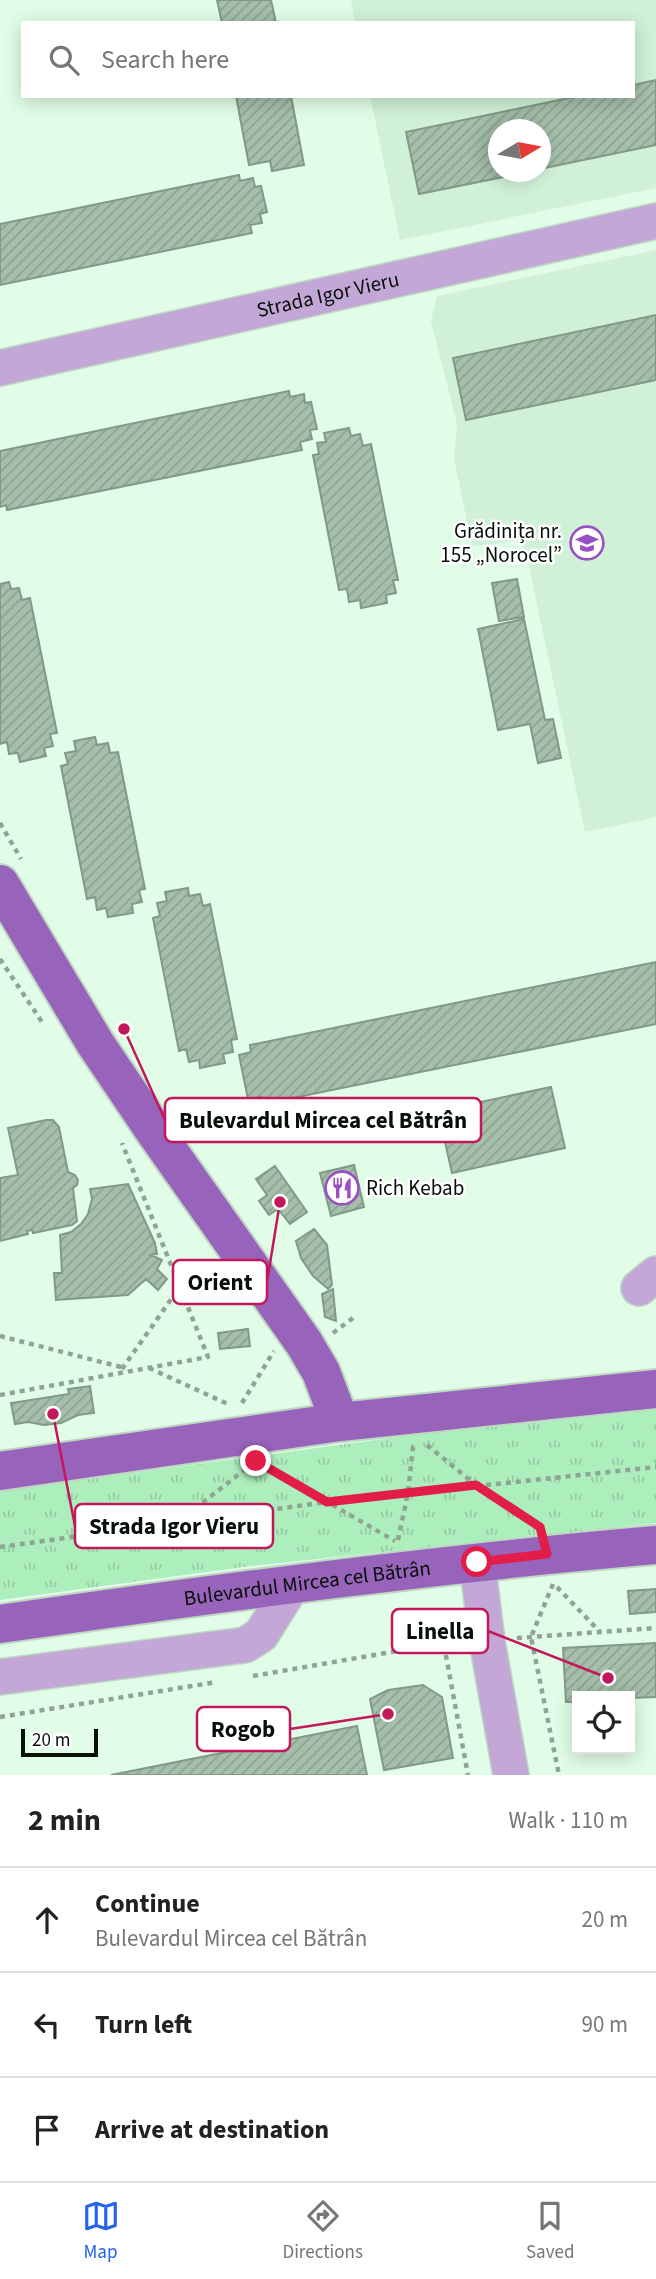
<!DOCTYPE html>
<meta charset="utf-8">
<style>
:root{--surface:#fff;--page:#f6f6f6;--text:#222;--muted:#767676;--line:#e0e0e0;--accent:#2563eb}
body{margin:0;font-family:"Source Sans 3",sans-serif;background:var(--page);color:var(--text)}
.controls{position:absolute;right:21px;bottom:21px;display:grid;overflow:hidden;border-radius:0px;box-shadow:0 4px 18px #0003}
.controls button{width:63px;height:63px;display:grid;place-items:center;padding:0;border:0;border-bottom:2px solid var(--line);background:var(--surface);color:var(--text);font:35px sans-serif}
.compass{position:absolute;left:488px;top:119px;width:63px;height:63px;border-radius:50%;background:var(--surface);box-shadow:0 4px 18px #0003;rotate:80deg}
.scale{position:absolute;left:21px;bottom:18px;width:77px;box-sizing:border-box;padding-left:7px;border:4px solid #060f08;border-top:0;font-size:19px;line-height:24px;white-space:nowrap;color:#060f08;-webkit-text-stroke:5px #fff;paint-order:stroke}
.stop{position:absolute;width:21px;height:21px;margin:-16px;border:5px solid #e11d48;border-radius:50%;background:#fff}
.stop.end{background:#e11d48;border-color:#fff;box-shadow:0 2px 7px #0008}
.list{margin:0;padding:0;list-style:none}
h2{display:flex;justify-content:space-between;align-items:center;height:91px;margin:0;padding:0 28px;font-size:30px}
h2 small{font-size:23px;font-weight:400;color:var(--muted)}
.list li{display:grid;grid-template-columns:46px 1fr auto;gap:21px;align-items:center;box-sizing:border-box;height:105px;padding:0 28px;border-top:2px solid var(--line)}
.list b{display:block;font-size:26px;white-space:nowrap}
.list p{margin:0;font-size:23px;white-space:nowrap;color:var(--muted)}
.list em{font-size:23px;font-style:normal;color:var(--muted)}
.icon{flex:none;width:38px;height:38px;fill:none;stroke:currentColor;stroke-width:2;stroke-linecap:round;stroke-linejoin:round}
.map{position:relative;flex:none;width:656px;height:1775px;overflow:hidden}
.search{position:absolute;background:var(--surface);box-shadow:0 4px 18px #0003;left:21px;right:21px;top:21px;height:77px;display:flex;align-items:center;gap:18px;box-sizing:border-box;padding:0 24px;border-radius:0px;color:var(--muted);font-size:26px}
.sheet{height:406px;background:var(--surface)}
nav{display:flex;justify-content:space-around;align-items:center;box-sizing:border-box;height:98px;border-top:2px solid var(--line);background:var(--surface);font-size:19px;color:var(--muted)}
nav a{display:grid;justify-items:center;gap:4px}
nav .on{color:var(--accent)}
.map>svg:first-child{display:block}
</style>
<div class="map">
<svg width="656" height="1775" viewBox="0 0 656 1775">
<defs>
<pattern id="park-tufts" width="24" height="20" patternUnits="userSpaceOnUse" patternTransform="scale(1.75)"><rect width="24" height="20" fill="#adefbc"/><path d="M3 7l-1-3M5 7V3M7 7l1-3M15 17l-1-3M17 17v-4M19 17l1-3" fill="none" stroke="#93cca0"/></pattern>
<pattern id="building-hatch" width="6" height="6" patternUnits="userSpaceOnUse" patternTransform="scale(1.75)"><rect width="6" height="6" fill="#a5bfab"/><path d="M-1 1l2-2M0 6l6-6M5 7l2-2" fill="none" stroke="#8da392"/></pattern>
</defs>
<rect width="100%" height="100%" fill="#e1fde7"/>
<!-- built -->
<path fill="#d0f1d7" fill-rule="evenodd" d="M351 0H656V188L400 240 370 96H633V23H355ZM498 130H540V172H498Z
M656 250V817L585 832 526 552 516 541 472 546 454 458 457 424 431 321 437 296Z"/>
<!-- park -->
<path fill="url(#park-tufts)" d="M656 1410V1523L251 1566 0 1600V1491L412 1435Z"/>
<!-- building -->
<path fill="url(#building-hatch)" stroke="#809a86" stroke-width="2" d="M217 0H271L276 23H222Z
M656 80V145L540 169V130H498V172H528L419 194 406 132 578 96H633V85Z
M236 96H291L304 165 272 171 270 161 249 165Z
M239 175 240 181 253 178 255 187 261 186 267 212 260 214 262 223 250 225 252 233 0 285V224Z
M656 315V380L466 420 453 358Z
M289 391 290 397 304 394 305 403 311 402 317 429 310 430 312 439 300 442 302 450 7 510 6 505 0 507V451Z
M349 428 351 436 360 434 363 446 371 444 398 580H393L396 593 386 595 387 603 361 608 360 600 349 602 347 589 339 590 313 455 319 454 317 443 326 442 324 433Z
M517 579 524 617 499 621 492 583Z
M9 582 11 589 19 588 22 600 30 598 57 733 50 734 53 746 44 748 46 756 20 762 18 753 9 754 7 742 0 744V584Z
M524 619 545 720 553 719 561 758 538 763 530 724 498 730 478 629Z
M95 737 97 745 108 743 110 753 118 752 145 889 139 890 142 902 132 904 133 913 108 917 106 908 97 910 95 897 87 899 61 766 68 764 65 753 76 751 74 741Z
M188 888 189 896 200 894 203 906 210 904 237 1039 231 1040 233 1052 223 1054 225 1063 200 1068 199 1060 189 1062 186 1049 179 1051 153 918 160 916 157 903 167 901 165 892Z
M656 962V1024L263 1104 261 1097 248 1099 239 1055 251 1052 250 1045Z
M551 1087 565 1148 452 1173 438 1111Z
M46 1120H53L59 1127 68 1172 75 1175 78 1180 77 1185 73 1188 77 1221 72 1225 33 1233 32 1230 27 1231 28 1234 0 1241V1178L18 1175 8 1128Z
M354 1165 364 1207 331 1216 320 1173Z
M275 1166 307 1212 290 1224 278 1209 269 1215 259 1201 267 1195 256 1179Z
M128 1184 155 1243 157 1254 151 1255 162 1260 157 1269 167 1279 158 1290 146 1279 128 1295 56 1300 54 1273H62L60 1235 71 1232 81 1224 88 1214 92 1199 90 1189Z
M314 1229 327 1245 332 1285 328 1289 313 1276 301 1258 296 1241Z
M333 1289 336 1321 325 1317 322 1294Z
M248 1329 250 1346 220 1349 218 1333Z
M90 1386 94 1413 78 1415 61 1423 44 1425 28 1422 15 1424 11 1403 69 1394 68 1389Z
M656 1589V1612L630 1614 628 1591Z
M656 1643V1697L630 1698V1696H577V1702H566L563 1648Z
M423 1685 442 1697 453 1758 384 1770 370 1699 388 1690Z
M357 1726 367 1775H111Z"/>
<g fill="none" stroke-linecap="round" stroke-linejoin="round">
<defs>
<g id="minor">
<path id="s1" d="M0 368 656 221"/>
<path d="M639 1288 656 1274"/>
<path d="M477 1561 487 1641 511 1775"/>
<path d="M0 1677 245 1645 261 1635 293 1584"/>
</g>
<g id="major">
<path d="M0 884 95 1043 153 1129 304 1343 321 1372 340 1422"/>
<path d="M0 1471 340 1422 656 1389"/>
<path id="s2" d="M0 1624C218 1593 436 1564 656 1545"/>
</g>
</defs>
<!-- minor casing -->
<use href="#minor" stroke="#bed7c3" stroke-width="38"/>
<!-- major casing -->
<use href="#major" stroke="#bed7c3" stroke-width="42"/>
<!-- path -->
<path stroke="#8fa493" stroke-width="4.5" stroke-dasharray="5 5" stroke-linecap="butt" d="M0 823 21 859
M0 959 42 1022
M333 1333 357 1315
M0 1336 121 1367
M149 1368 230 1405
M122 1369 179 1288
M0 1395 208 1357 122 1143
M242 1403 274 1351
M427 1445 476 1485 536 1524
M263 1465 395 1541
M179 1521 247 1468
M398 1540 408 1493 413 1447H415
M0 1547 327 1502 656 1467
M553 1584 531 1637 559 1775
M557 1587 600 1632
M517 1638 656 1628
M444 1645 468 1775
M253 1676 409 1649 459 1644
M0 1717 217 1682"/>
<!-- minor -->
<use href="#minor" stroke="#c3a7d7" stroke-width="35"/>
<!-- major -->
<use href="#major" stroke="#9863ba" stroke-width="38"/>
</g>
<g fill="none" stroke-linecap="round" stroke-linejoin="round">
<!-- route -->
<path stroke="#e11d48" stroke-width="9" d="M256 1461 327 1502 476 1485 540 1527 547 1554 477 1562"/>
</g>
<!-- icons -->
<defs>
<symbol id="school-ring" viewBox="-11 -11 22 22"><circle r="9.5" fill="#fff" stroke="#9850c3" stroke-width="1.5"/><path d="M0-5L7-2L0 1L-7-2ZM-4 1L0 2.5L4 1V4Q0 6-4 4Z" fill="#9850c3"/></symbol>
<symbol id="restaurant-ring" viewBox="-11 -11 22 22"><circle r="9.5" fill="#fff" stroke="#9850c3" stroke-width="1.5"/><path d="M-5-6h1v4h1v-4h1v4h1v-4h1v5L-1.5 .5V6h-2V.5L-5-1ZM5-6V6H3V1.5H1.5Q1.5-4 5-6Z" fill="#9850c3"/></symbol>
</defs>
<g fill-rule="evenodd">
<use href="#school-ring" x="568" y="524" width="38" height="38"/>
<use href="#restaurant-ring" x="323" y="1169" width="38" height="38"/>
</g>
<g text-anchor="middle" stroke-width="5" stroke-linejoin="round" paint-order="stroke">
<!-- street labels -->
<g font-size="21" fill="#060f08" stroke="#fff">
<text dy="7" stroke="none"><textPath href="#s1" startOffset="336">Strada Igor Vieru</textPath></text>
<text dy="7" stroke="none"><textPath href="#s2" startOffset="310">Bulevardul Mircea cel Bătrân</textPath></text>
</g>
<!-- poi labels -->
<g font-size="21" fill="#060f08" stroke="#fff" text-anchor="end">
<text x="562" y="538">Grădinița nr.<tspan x="562" dy="24">155 „Norocel”</tspan></text>
<text x="366" y="1195" text-anchor="start">Rich Kebab</text>
</g>
</g>
<!-- callouts -->
<path fill="none" stroke="#c2185b" stroke-width="2.5" d="M124 1029L165 1120M280 1202L267 1282M53 1414L75 1526M608 1678L488 1631M388 1714L290 1729"/>
<g fill="#c2185b" stroke="#fff" stroke-width="2.5">
<circle cx="124" cy="1029" r="7"/>
<circle cx="280" cy="1202" r="7"/>
<circle cx="53" cy="1414" r="7"/>
<circle cx="608" cy="1678" r="7"/>
<circle cx="388" cy="1714" r="7"/>
</g>
<g fill="#fff" stroke="#c2185b" stroke-width="2.5">
<rect x="165" y="1098" width="316" height="44" rx="7"/>
<rect x="173" y="1260" width="94" height="44" rx="7"/>
<rect x="75" y="1504" width="198" height="44" rx="7"/>
<rect x="392" y="1609" width="96" height="44" rx="7"/>
<rect x="197" y="1707" width="93" height="44" rx="7"/>
</g>
<g font-size="23" text-anchor="middle" font-weight="bold" fill="#060f08">
<text x="323" y="1128">Bulevardul Mircea cel Bătrân</text>
<text x="220" y="1290">Orient</text>
<text x="174" y="1534">Strada Igor Vieru</text>
<text x="440" y="1639">Linella</text>
<text x="243" y="1737">Rogob</text>
</g>
</svg>
<div class="controls">
<button><svg class="icon" aria-label="locate" viewBox="0 0 24 24"><circle cx="12" cy="12" r="6"/><path d="M12 2v4M12 18v4M2 12h4M18 12h4"/></svg></button>
</div>
<svg class="compass" viewBox="-18 -18 36 36"><path d="M0-13l5 13h-10z" fill="#e53935"/><path d="M0 13l5-13h-10z" fill="#767676"/></svg>
<div class="scale">20 m</div>
<div class="stop" style="left:477px;top:1562px"></div>
<div class="stop end" style="left:256px;top:1461px"></div>
<div class="search"><svg class="icon" aria-label="search" viewBox="0 0 24 24"><circle cx="10" cy="10" r="6"/><path d="M15 15l6 6"/></svg>Search here</div>
</div>
<section class="sheet">
<h2>2 min<small>Walk · 110 m</small></h2>
<ul class="list">
<li><svg class="icon" aria-label="ahead" viewBox="0 0 24 24"><path d="M12 20V5M6 11l6-6 6 6"/></svg><div><b>Continue</b><p>Bulevardul Mircea cel Bătrân</p></div><em>20 m</em></li>
<li><svg class="icon" aria-label="left" viewBox="0 0 24 24"><path d="M17 20v-9H6M10 6l-5 5 5 5"/></svg><div><b>Turn left</b></div><em>90 m</em></li>
<li><svg class="icon" aria-label="arrive" viewBox="0 0 24 24"><path d="M6 21V4h12l-3 4 3 4H6"/></svg><div><b>Arrive at destination</b></div></li>
</ul>
</section>
<nav>
<a class="on"><svg class="icon" aria-label="map" viewBox="0 0 24 24"><path d="M3 6l6-2 6 2 6-2v14l-6 2-6-2-6 2zM9 4v14M15 6v14"/></svg>Map</a>
<a><svg class="icon" aria-label="directions" viewBox="0 0 24 24"><path d="M12 3l9 9-9 9-9-9zM9 14v-3h6M13 9l2 2-2 2"/></svg>Directions</a>
<a><svg class="icon" aria-label="saved" viewBox="0 0 24 24"><path d="M7 4h10v16l-5-4-5 4z"/></svg>Saved</a>
</nav>
